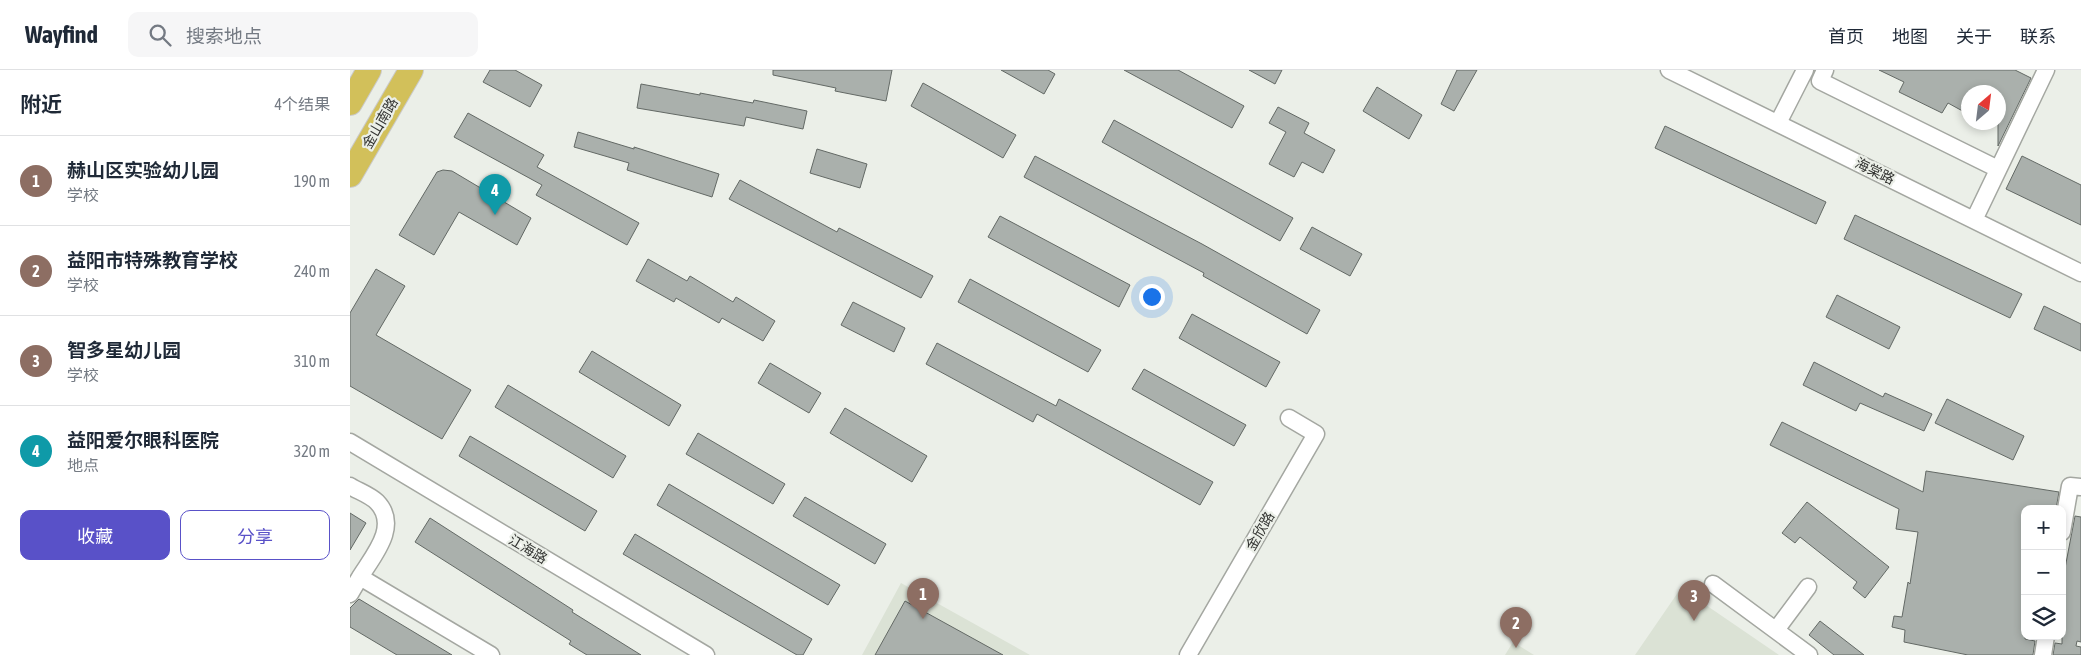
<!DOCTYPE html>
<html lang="zh">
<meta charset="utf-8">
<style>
:root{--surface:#fff;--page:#f6f6f7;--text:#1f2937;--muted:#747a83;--line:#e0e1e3;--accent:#5951c8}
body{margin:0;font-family:"Asap Condensed","Noto Sans SC",sans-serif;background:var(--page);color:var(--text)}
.controls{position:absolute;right:15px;bottom:15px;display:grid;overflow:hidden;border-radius:10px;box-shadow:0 2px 8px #0003}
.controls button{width:45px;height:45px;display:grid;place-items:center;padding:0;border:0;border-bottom:1px solid var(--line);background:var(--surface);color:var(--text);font:25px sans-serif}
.compass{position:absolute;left:1611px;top:15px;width:45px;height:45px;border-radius:50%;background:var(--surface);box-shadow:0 2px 8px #0003;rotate:28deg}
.you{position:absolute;left:801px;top:226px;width:18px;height:18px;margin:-12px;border:4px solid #fff;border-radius:50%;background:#1a73e8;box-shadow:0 0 0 8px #1a73e833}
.badge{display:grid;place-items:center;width:32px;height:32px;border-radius:50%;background:var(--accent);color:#fff;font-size:16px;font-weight:700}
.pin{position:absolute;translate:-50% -41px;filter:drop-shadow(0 1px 2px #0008)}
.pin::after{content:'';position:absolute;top:26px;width:18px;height:15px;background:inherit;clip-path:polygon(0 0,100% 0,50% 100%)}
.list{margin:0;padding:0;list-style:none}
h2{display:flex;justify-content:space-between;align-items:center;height:65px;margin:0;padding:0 20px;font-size:21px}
h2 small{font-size:16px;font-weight:400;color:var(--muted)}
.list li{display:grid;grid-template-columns:32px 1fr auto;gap:15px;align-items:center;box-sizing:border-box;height:90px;padding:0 20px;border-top:1px solid var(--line)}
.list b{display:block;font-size:19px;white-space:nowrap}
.list p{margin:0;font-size:16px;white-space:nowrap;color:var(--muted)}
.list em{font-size:16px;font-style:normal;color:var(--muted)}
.actions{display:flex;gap:10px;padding:15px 20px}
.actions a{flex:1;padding:11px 0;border:1px solid var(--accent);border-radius:10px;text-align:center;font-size:18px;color:var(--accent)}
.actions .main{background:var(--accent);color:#fff}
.icon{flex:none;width:28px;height:28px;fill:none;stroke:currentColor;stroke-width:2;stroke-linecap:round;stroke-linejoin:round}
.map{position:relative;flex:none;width:1731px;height:585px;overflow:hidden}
header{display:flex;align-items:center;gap:30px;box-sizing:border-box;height:70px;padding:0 25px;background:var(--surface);border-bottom:1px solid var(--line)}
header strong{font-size:24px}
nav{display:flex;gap:28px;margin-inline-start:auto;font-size:18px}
.search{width:350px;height:45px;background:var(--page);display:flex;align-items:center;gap:12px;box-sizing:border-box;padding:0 18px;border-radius:10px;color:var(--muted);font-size:19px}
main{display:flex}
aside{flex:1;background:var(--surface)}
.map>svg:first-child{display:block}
</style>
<header>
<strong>Wayfind</strong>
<div class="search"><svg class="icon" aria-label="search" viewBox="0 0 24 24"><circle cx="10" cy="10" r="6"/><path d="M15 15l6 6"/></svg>搜索地点</div>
<nav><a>首页</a><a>地图</a><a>关于</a><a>联系</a></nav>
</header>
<main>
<aside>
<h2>附近<small>4个结果</small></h2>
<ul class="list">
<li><span class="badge" style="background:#8d6e63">1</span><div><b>赫山区实验幼儿园</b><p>学校</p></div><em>190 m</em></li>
<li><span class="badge" style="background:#8d6e63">2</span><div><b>益阳市特殊教育学校</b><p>学校</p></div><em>240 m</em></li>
<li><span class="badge" style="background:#8d6e63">3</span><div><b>智多星幼儿园</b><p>学校</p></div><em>310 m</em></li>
<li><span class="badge" style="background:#0f9aa8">4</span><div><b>益阳爱尔眼科医院</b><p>地点</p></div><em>320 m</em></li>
</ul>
<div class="actions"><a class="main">收藏</a><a>分享</a></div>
</aside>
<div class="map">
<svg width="1731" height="585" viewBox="0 0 1731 585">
<rect width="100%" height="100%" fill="#ebefe8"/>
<!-- built -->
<path fill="#dbe2d5" d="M551 513 680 585H512Z
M1331 518 1429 585H1285Z
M1163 572 1184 585H1155Z"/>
<!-- building -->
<path fill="#aab0ac" stroke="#636965" d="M140 0H165L192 15 180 37 133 12Z
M423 0H542L536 31 485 21 486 18 423 5Z
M651 0H698L705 4 694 24Z
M774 0H828L894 36 882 58Z
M899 0H932L925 14Z
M1107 0H1127L1104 41 1091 34Z
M1529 0H1665L1681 8 1648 76V22H1618V44L1598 33 1592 43 1549 22 1554 12Z
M573 13 666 65 653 88 561 36Z
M291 14 350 25V23L403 33 404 30 457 41 453 59 396 47 394 56 287 38Z
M1027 17 1072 45 1059 69 1013 41Z
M928 37 959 53 954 63 985 80 973 103 952 92 944 107 919 94 936 62 919 53Z
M118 43 194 85 187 97 289 153 277 175 186 125 192 115 104 67Z
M764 50 943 148 930 171 752 72Z
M1315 56 1476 132 1466 154 1305 78Z
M228 62 284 79V77L369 104 362 127 277 100 279 93 224 77Z
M467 79 517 94 510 118 460 103Z
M685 86 852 174 970 240 957 264 853 206 854 203 674 107Z
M1672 86 1731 115V155L1656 119Z
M93 100 102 101 181 148 167 175 109 142 84 185 49 165 87 102Z
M390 110 487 162 489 158 583 206 571 228 379 129Z
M1505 145 1672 224 1660 248 1494 169Z
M650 146 780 215 769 237 638 167Z
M962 157 1012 184 1000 206 950 179Z
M298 189 337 211 340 206 383 232 386 227 425 251 413 271 372 248 369 253 326 228 324 232 286 211Z
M26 199 55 216 26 265 121 320 92 369 0 316V243Z
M620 209 751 280 738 302 608 232Z
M1487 225 1550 257 1539 279 1476 247Z
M503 232 555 258 544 282 491 255Z
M1694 236 1731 254V281L1684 259Z
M842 244 930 292 916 317 829 268Z
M587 273 706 336 709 329 863 412 850 435 687 344 683 352 576 294Z
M242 281 331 335 319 356 229 302Z
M1464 292 1533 327 1535 323 1582 344 1574 361 1510 333 1506 341 1453 315Z
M420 293 471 323 459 343 408 313Z
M794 299 896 355 884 376 782 319Z
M158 315 276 386 263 408 145 337Z
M1597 329 1674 366 1663 390 1585 353Z
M495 338 577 386 562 412 480 363Z
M1432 352 1573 422 1576 401 1709 422 1706 439H1675V569L1685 571 1683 585H1618L1554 572 1555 560 1542 557 1544 546 1552 547 1558 512 1560 514 1568 462 1546 459 1549 439 1420 375Z
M348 363 435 414 423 434 336 384Z
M120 366 247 441 235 461 109 386Z
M319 414 490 515 478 535 307 435Z
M455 427 536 474 525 494 443 446Z
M1457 432 1539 497 1515 528 1503 518 1507 512 1450 467 1445 473 1432 463Z
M0 443 16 453 0 480Z
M1725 446 1731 447V572L1727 571 1726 576 1731 577V585H1703L1705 573 1712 574V514Z
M80 448 223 540 222 542 291 585H237L219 574 221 571 65 472Z
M285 464 462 569 453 585H447L273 484Z
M9 529 102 585H47L0 557V538Z
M555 531 653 585H525Z
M1470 551 1514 585H1484L1459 565Z"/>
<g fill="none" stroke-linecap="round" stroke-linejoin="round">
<defs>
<path id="minor" d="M1319 0 1731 203
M1475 0 1470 11 1648 99
M1428 53 1455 0
M1624 150 1696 0
M0 372 356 585
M0 416C8 421 20 425 27 432 50 456 23 486 10 507L141 585
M1712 462 1720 416 1731 417
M1363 514 1459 585
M0 524 10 507
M1426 560 1458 517
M838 585 966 364 939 348
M1693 585 1696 566"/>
<path id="highway" d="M0 33 19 0
M0 105 61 0"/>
</defs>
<!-- minor casing -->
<use href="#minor" stroke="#a4a7a1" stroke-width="19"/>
<!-- highway casing -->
<use href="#highway" stroke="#cacac9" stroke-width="26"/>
<!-- minor -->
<use href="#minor" stroke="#fff" stroke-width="16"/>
<!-- highway -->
<use href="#highway" stroke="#d2c05a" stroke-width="24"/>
</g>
<g text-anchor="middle" stroke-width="4.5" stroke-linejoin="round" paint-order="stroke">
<!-- street labels -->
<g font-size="14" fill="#323331" stroke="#ebefe8">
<text transform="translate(30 53) rotate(-60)" y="5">金山南路</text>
<text transform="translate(1525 101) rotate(26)" y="5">海棠路</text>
<text transform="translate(910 461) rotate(-60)" y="5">金欣路</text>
<text transform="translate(178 479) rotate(31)" y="5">江海路</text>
</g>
</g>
</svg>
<div class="controls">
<button>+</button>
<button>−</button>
<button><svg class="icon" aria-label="layers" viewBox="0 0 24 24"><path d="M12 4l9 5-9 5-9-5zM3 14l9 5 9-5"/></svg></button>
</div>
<svg class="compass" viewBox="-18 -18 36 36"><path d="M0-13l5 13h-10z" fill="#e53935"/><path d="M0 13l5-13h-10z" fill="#747a83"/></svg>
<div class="you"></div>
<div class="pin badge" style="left:573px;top:549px;background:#8d6e63">1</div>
<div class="pin badge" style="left:1166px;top:578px;background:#8d6e63">2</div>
<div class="pin badge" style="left:1344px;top:551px;background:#8d6e63">3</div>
<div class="pin badge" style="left:145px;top:145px;background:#0f9aa8">4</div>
</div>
</main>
